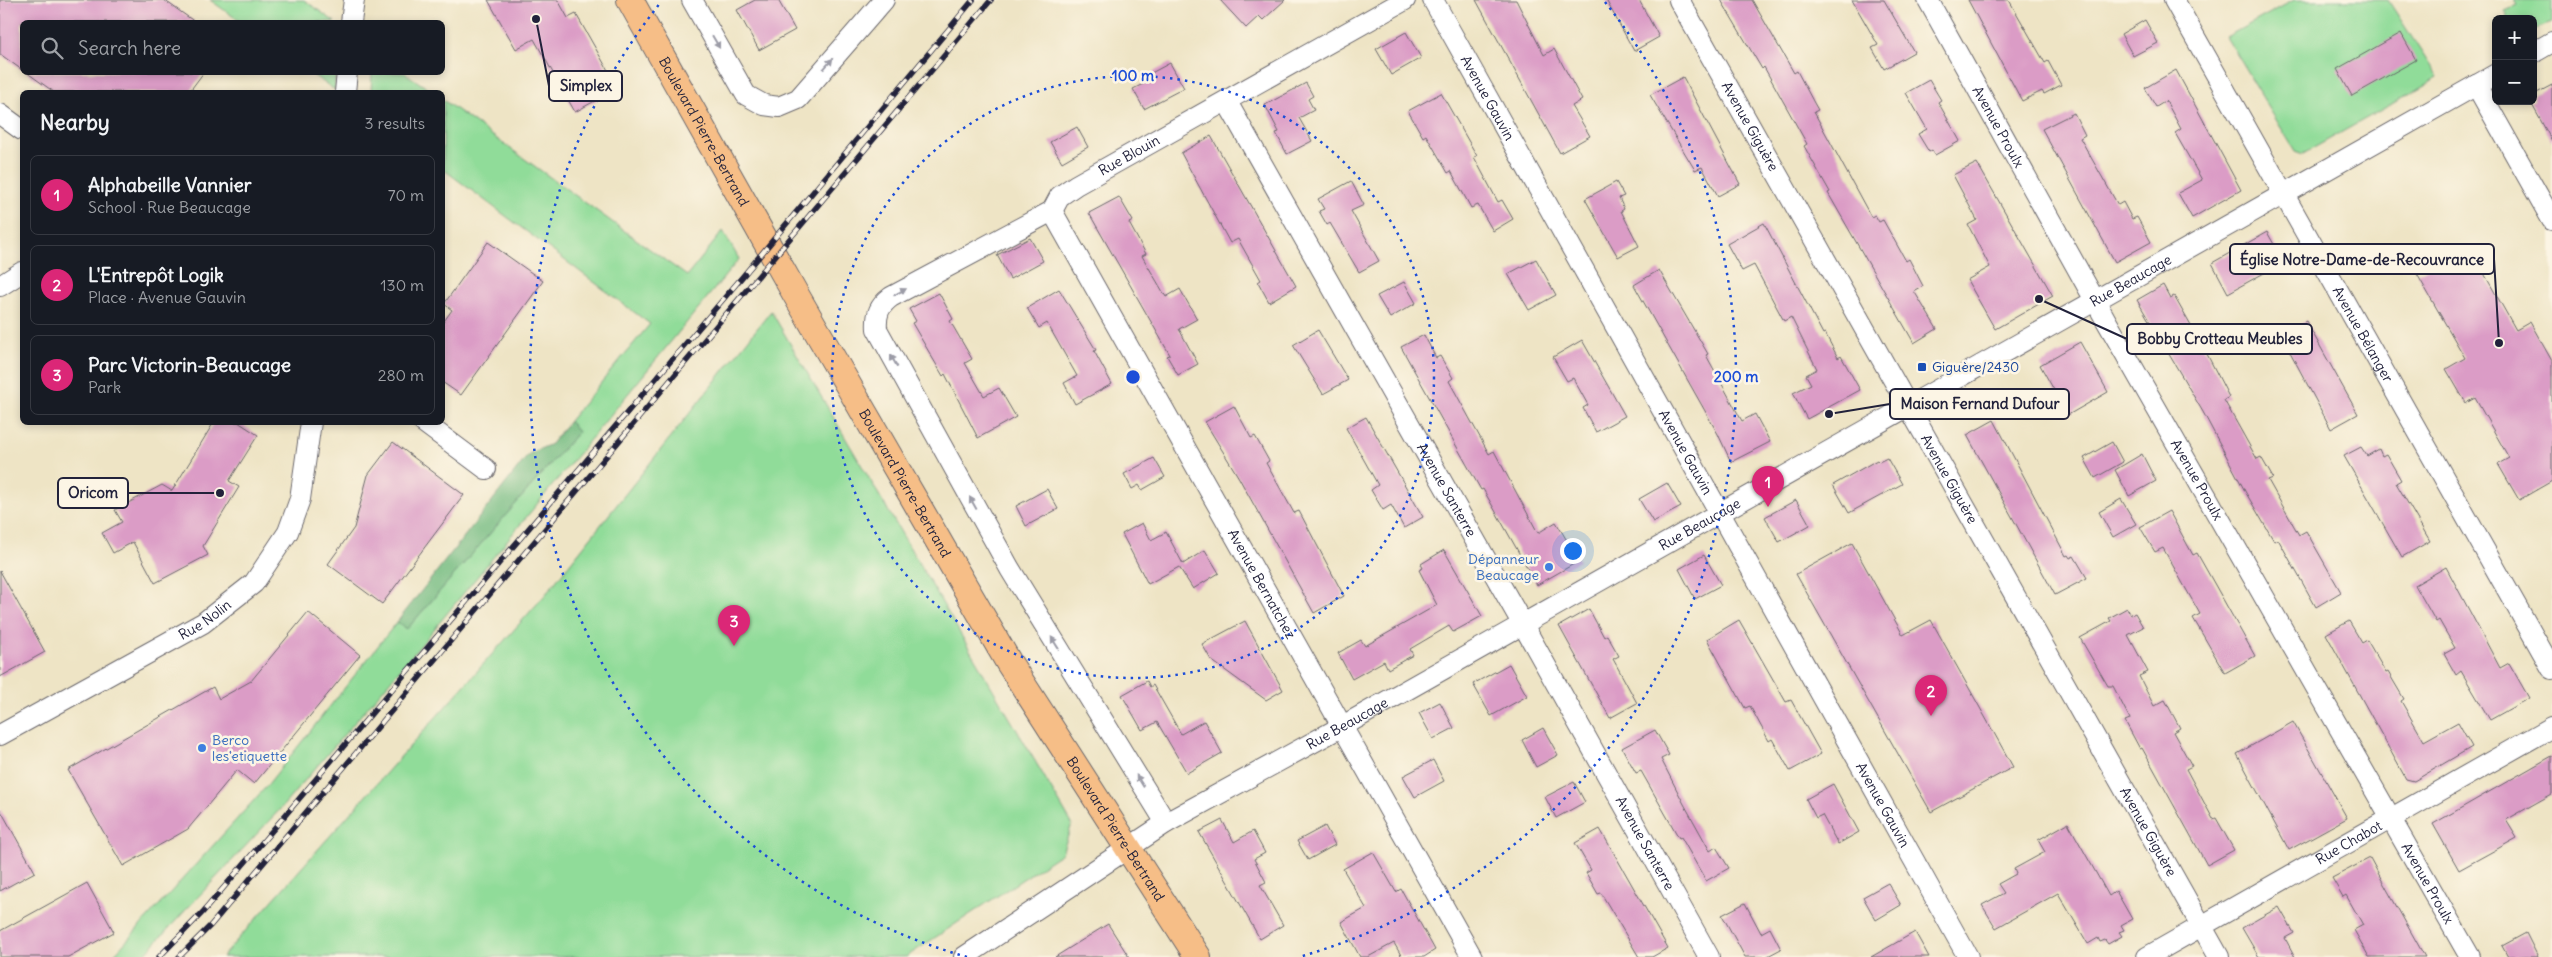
<!DOCTYPE html>
<meta charset="utf-8">
<style>
:root{--surface:#171b24;--page:#242831;--text:#f1f3f6;--muted:#9ea1a6;--line:#363941;--accent:#db2777}
body{margin:0;font-family:Delius,sans-serif;background:var(--page);color:var(--text)}
.controls{position:absolute;right:15px;top:15px;display:grid;overflow:hidden;border-radius:8px;box-shadow:0 2px 8px #0003}
.controls button{width:45px;height:45px;display:grid;place-items:center;padding:0;border:0;border-bottom:1px solid var(--line);background:var(--surface);color:var(--text);font:25px sans-serif}
.you{position:absolute;left:1572px;top:550px;width:18px;height:18px;margin:-12px;border:4px solid #fff;border-radius:50%;background:#1a73e8;box-shadow:0 0 0 8px #1a73e833}
.badge{display:grid;place-items:center;width:32px;height:32px;border-radius:50%;background:var(--accent);color:#fff;font-size:16px;font-weight:700}
.pin{position:absolute;translate:-50% -41px;filter:drop-shadow(0 1px 2px #0008)}
.pin::after{content:'';position:absolute;top:26px;width:18px;height:15px;background:inherit;clip-path:polygon(0 0,100% 0,50% 100%)}
.list{margin:0;padding:0;list-style:none}
h2{display:flex;justify-content:space-between;align-items:center;height:65px;margin:0;padding:0 20px;font-size:21px}
h2 small{font-size:16px;font-weight:400;color:var(--muted)}
.list li{display:grid;grid-template-columns:32px 1fr auto;gap:15px;align-items:center;box-sizing:border-box;height:80px;margin:0 10px 10px;padding:0 10px;border:1px solid var(--line);border-radius:8px}
.list b{display:block;font-size:19px;white-space:nowrap}
.list p{margin:0;font-size:16px;white-space:nowrap;color:var(--muted)}
.list em{font-size:16px;font-style:normal;color:var(--muted)}
.icon{flex:none;width:28px;height:28px;fill:none;stroke:currentColor;stroke-width:2;stroke-linecap:round;stroke-linejoin:round}
.map{position:relative;flex:none;width:2552px;height:957px;overflow:hidden}
.search{position:absolute;background:var(--surface);box-shadow:0 2px 8px #0003;left:20px;top:20px;width:425px;height:55px;display:flex;align-items:center;gap:12px;box-sizing:border-box;padding:0 18px;border-radius:8px;color:var(--muted);font-size:19px}
.panel{position:absolute;background:var(--surface);box-shadow:0 2px 8px #0003;left:20px;top:90px;width:425px;height:335px;border-radius:8px}
.map>svg:first-child{display:block}
</style>
<div class="map">
<svg width="2552" height="957" viewBox="0 0 2552 957">
<rect width="100%" height="100%" fill="#fcf5e5"/>
<filter id="ink" filterUnits="userSpaceOnUse"><feTurbulence type="fractalNoise" baseFrequency=".02" numOctaves="2"/><feDisplacementMap in="SourceGraphic" scale="10" xChannelSelector="R" yChannelSelector="G"/><feConvolveMatrix kernelMatrix="1 2 1 2 8 2 1 2 1" color-interpolation-filters="sRGB"/></filter>
<filter id="wash" filterUnits="userSpaceOnUse"><feTurbulence type="fractalNoise" baseFrequency=".0096" numOctaves="4" result="noise"/><feDisplacementMap in="SourceGraphic" scale="20" xChannelSelector="R" yChannelSelector="G"/><feGaussianBlur stdDeviation="1.12" result="paint"/><feColorMatrix in="noise" values="0 0 0 0 0 0 0 0 0 0 0 0 0 0 0 0 0 1.4 0 .05"/><feComposite in="paint" operator="in"/></filter>
<g filter="url(#wash)">
<rect width="100%" height="100%" fill="#eee4c5"/>
<!-- green -->
<path fill="#90dc99" stroke="#597f6a" d="M210 0H304L335 22H241Z
M2294 0H2388L2438 78 2303 154 2295 151 2226 37Z
M2514 0H2552V23L2533 30V19H2509L2505 10 2517 5Z
M372 72 405 73 433 92H371Z
M310 73H335V90Z
M443 100 687 276 723 231 739 259 421 645 283 806 142 957H112L265 788 397 622 407 629 578 432 569 421 650 324 443 169Z
M771 311 1072 824 1062 853 906 957H222L545 595Z"/>
<!-- forest -->
<path fill="#74bc81" stroke="#4b6f5e" d="M569 421 578 432 407 629 397 622 529 454 551 444Z"/>
<g id="blocks">
<!-- building -->
<path fill="#db9cc6" d="M0 0H164L195 22H22V70L0 54Z
M488 0H558L568 18 576 14 618 88 575 112 534 39 516 49Z
M755 0H778L795 30 759 50 737 10Z
M1220 0H1285L1263 20 1259 16 1246 28Z
M1476 0H1516L1544 55 1554 49 1582 100 1572 106 1590 136 1560 153Z
M1606 0H1639L1659 37 1634 51Z
M1721 0H1752L1794 73 1797 71 1814 103 1818 110 1814 112 1871 217 1875 215 1879 222 1883 220 1906 261 1909 259 1923 286 1914 291 1937 329 1914 343 1828 193 1830 192 1804 146 1807 144 1764 67 1762 69Z
M1852 0H1884L1914 52 1884 69 1872 48 1878 45Z
M1968 0H2009L2045 63 2048 61 2061 85 2044 94 2042 91 2022 101Z
M2145 20 2158 43 2133 56 2121 34Z
M1406 32 1421 58 1391 75 1376 49Z
M2401 33 2416 60 2352 96 2337 69Z
M1170 63 1184 88 1144 109 1133 89 1145 83 1142 78Z
M2176 70 2241 190 2192 218 2178 193 2202 180 2175 133 2181 129 2166 101 2156 107 2145 88Z
M26 72H204L189 92H54Z
M1683 77 1740 184 1718 196 1702 167 1695 170 1650 95Z
M1929 80 1941 100 1938 102 1960 141 1935 155 1932 150 1929 152 1918 134 1927 129 1906 93Z
M1306 83 1313 96 1308 99 1314 110 1299 118 1312 141 1287 154 1276 133 1279 132 1265 105Z
M2552 85V141L2530 101H2533V95Z
M1441 93 1477 156 1474 157 1498 202 1502 200 1513 219 1493 231 1478 205 1471 208 1451 171 1448 173 1426 135 1423 137 1408 111Z
M2074 113 2085 135 2080 138 2118 205 2123 202 2132 219 2137 217 2151 242 2115 262 2042 129Z
M1077 127 1088 147 1062 162 1050 142Z
M1211 136 1296 286 1269 302 1258 282 1261 280 1238 239 1230 243 1181 153Z
M1977 163 2053 296 1995 329 1967 280 1990 267 1968 225 1977 220 1953 175Z
M1351 181 1364 205 1351 211 1379 261 1359 272 1330 223 1327 225 1319 211 1324 209 1318 199Z
M1616 182 1624 196 1619 198 1624 209 1621 211 1639 246 1618 257 1585 199Z
M1119 197 1133 221 1129 223 1146 254 1142 256 1166 297 1180 289 1197 319 1179 329 1198 364 1178 375 1167 356 1170 355 1089 213Z
M1764 223 1823 334 1825 333 1838 358 1841 356 1860 390 1807 419 1793 393 1811 384 1806 375 1817 369 1791 317 1784 321 1754 265 1742 271 1727 244Z
M2267 232 2284 262 2228 293 2212 263Z
M1030 238 1043 261 1010 279 997 255Z
M488 242 543 281 461 395 442 382V324L452 310 444 304Z
M2468 245 2516 330 2530 322 2552 361V481L2519 500 2498 464 2509 458 2475 398 2466 403 2446 369 2465 358 2417 274Z
M1536 259 1556 295 1529 310 1508 274Z
M1659 270 1708 354 1706 355 1742 421 1755 414 1770 442 1731 462 1718 434 1634 285Z
M1404 282 1416 303 1390 318 1377 296Z
M2163 285 2170 298 2174 296 2208 356 2229 397 2224 400 2257 459 2261 457 2273 478 2268 480 2299 535 2306 531 2341 592 2316 607 2278 539 2274 541 2246 493 2203 412 2137 300Z
M1059 289 1096 350 1094 351 1112 384 1075 404 1064 383 1077 376 1047 323 1039 328 1027 308Z
M939 293 953 319 950 321 972 359 965 363 984 396 999 388 1016 417 978 438 945 374 943 376 912 323 916 321 909 309Z
M2306 321 2358 414 2331 429 2281 335Z
M1318 330 1348 380 1323 394 1293 345Z
M1424 335 1436 358 1440 356 1453 378 1449 381 1482 441 1489 454 1494 451 1538 533 1556 522 1579 561 1537 585 1483 489 1481 490 1401 347Z
M1582 340 1625 416 1596 432 1583 408 1588 405 1573 378 1567 381 1553 357Z
M2080 342 2108 392 2068 415 2040 365Z
M1234 406 1251 438 1255 436 1269 461 1266 463 1294 513 1299 511 1344 596 1314 613 1239 478 1205 422Z
M1366 417 1423 517 1404 528 1391 505 1383 510 1371 490 1378 485 1346 428Z
M1994 420 2066 556 2068 555 2070 558 2074 556 2087 578 2055 595 1967 435Z
M214 422H238L258 435 229 481 239 487 203 546 208 555 155 583 133 542 113 553 102 533 122 522 115 510 162 485 172 491Z
M393 442 464 495 382 604 328 564 354 528 368 475Z
M2112 442 2123 462 2095 478 2084 458Z
M2361 447 2367 456 2379 449 2382 456 2386 454 2401 480 2396 483 2430 541 2402 557 2344 456Z
M2142 454 2156 481 2129 496 2115 470Z
M1154 458 1165 477 1142 490 1139 485 1132 489 1124 474Z
M1887 458 1902 484 1849 513 1833 485 1877 460 1879 462Z
M1667 483 1681 507 1653 522 1639 499Z
M1047 489 1058 509 1026 526 1016 506Z
M2121 499 2136 524 2113 537 2099 512Z
M1796 500 1810 525 1779 542 1765 517Z
M2169 511 2193 555 2197 553 2255 656 2225 673 2193 618 2200 614 2163 548 2155 552 2140 527Z
M1142 523 1151 540 1166 532 1183 564 1205 550 1219 573 1193 589 1179 567 1148 584 1122 534Z
M1852 543 1903 635 1931 620 2013 767 1931 812 1796 574Z
M1444 550 1482 616 1453 632 1449 626 1410 649 1413 655 1388 669 1384 661 1352 679 1338 653 1361 640 1365 646 1437 605 1419 570 1423 568 1421 564Z
M1704 555 1721 585 1695 599 1679 569Z
M2446 567 2500 668 2509 663 2529 698 2490 720 2461 671 2456 675 2444 654 2455 648 2439 620 2436 622 2415 585Z
M0 571 45 652 0 677Z
M2127 608 2131 615 2135 613 2143 627 2128 635 2148 672 2139 676 2154 706 2165 700 2180 728 2173 732 2192 766 2186 769 2213 819 2216 818 2234 850 2207 865 2142 748 2140 749 2125 721 2130 719 2113 686H2108L2080 638 2111 621 2109 618Z
M1589 609 1604 637 1607 635 1619 656 1613 659 1637 703 1610 718 1559 626Z
M308 612 360 655 254 784 237 770 188 829 123 866 68 770 213 687 219 699 251 681Z
M1739 620 1786 702 1791 700 1821 754 1790 771 1772 739 1769 741 1750 706 1745 708 1707 639Z
M1245 621 1283 690 1266 700 1211 660 1202 644Z
M2349 621 2362 643 2367 640 2386 673 2388 672 2404 699 2401 701 2424 741 2458 722 2472 747 2414 781 2406 779 2326 634Z
M1509 664 1527 696 1491 716 1473 684Z
M1147 681 1150 687 1153 685 1181 734 1204 721 1222 753 1187 773 1157 722 1142 730 1122 695Z
M1440 702 1454 728 1433 739 1419 713Z
M2293 722 2347 818 2289 850 2237 754Z
M1543 728 1558 755 1536 767 1522 740Z
M1655 730 1669 755 1661 759 1684 804 1710 851 1716 847 1729 868 1706 881 1681 837 1679 838 1641 771 1636 773 1622 748Z
M2552 756V794L2506 820 2517 838 2459 870 2433 824Z
M1433 760 1444 781 1415 797 1403 776Z
M1574 782 1585 802 1556 818 1545 797Z
M1833 784 1859 832 1838 844 1822 815 1816 818 1806 799Z
M0 809 35 872 0 891Z
M1222 820 1234 842 1253 831 1265 853 1254 859 1266 882 1260 885 1283 925 1260 939 1199 832Z
M2068 823 2109 896 2116 891 2132 919 2121 925 2124 930 2119 932 2122 936 2108 944 2105 940 2100 942 2098 938 2088 944 2058 893 1996 928 1982 905 2004 893 1998 884 2016 874 2014 869 2045 852 2038 840Z
M1325 826 1335 845 1308 860 1297 841Z
M1600 829 1668 948 1652 957H1639L1601 893 1598 894 1586 873 1591 870 1575 843Z
M1373 852 1396 892 1401 889 1435 950 1424 957H1402L1394 943 1368 957H1360L1341 922 1366 908 1343 869Z
M2370 858 2384 884 2425 957H2369L2354 930 2363 925 2346 895 2343 897 2332 878Z
M87 883 114 932 68 957H0V931Z
M1888 883 1901 905 1876 920 1863 897Z
M1745 903 1761 933 1770 928 1781 949 1766 957H1745L1722 915Z
M2279 907 2294 933 2285 938 2295 957H2259L2242 928Z
M1108 924 1129 957H1055Z
M1915 932 1929 957H1871Z
M2526 933 2538 957H2508L2502 946Z"/>
</g>
</g>
<g filter="url(#ink)">
<use href="#blocks" fill-opacity="0" stroke="#69666b" stroke-width="1"/>
<g fill="none" stroke-linecap="round" stroke-linejoin="round">
<defs>
<g id="minor">
<path d="M692 0 746 95 764 105 779 107 798 99 884 0"/>
<path id="s1" d="M1433 0 1968 957"/>
<path id="s2" d="M1679 0 2219 957"/>
<path id="s3" d="M1928 0 2107 322 2470 957"/>
<path id="s4" d="M2174 0 2552 669"/>
<path d="M351 22 354 0"/>
<path d="M2533 53 2552 42"/>
<path d="M2476 85 2552 220"/>
<path d="M345 92 347 72"/>
<path id="s5" d="M1227 102 1522 623 1709 957"/>
<path d="M0 114 22 130"/>
<path id="s6" d="M1052 211 1472 957"/>
<path d="M0 286 22 272"/>
<path d="M423 422 486 469"/>
<path id="s7" d="M0 735 203 623 254 583 288 532 300 499 311 422"/>
<path id="s8" d="M1166 823 1010 569 877 329C876 314 879 306 891 297L1052 211 1060 196 1076 185 1405 0"/>
<path id="s9" d="M964 957 1166 823 1341 727 2496 74"/>
<path id="s10" d="M2147 957 2552 727"/>
</g>
<g id="major">
<path id="s11" d="M630 0 796 295 1009 663 1198 957"/>
</g>
</defs>
<!-- minor casing -->
<use href="#minor" stroke="#69666b" stroke-width="22"/>
<!-- major casing -->
<use href="#major" stroke="#69666b" stroke-width="28"/>
<!-- minor -->
<use href="#minor" stroke="#fff" stroke-width="20"/>
<!-- major -->
<use href="#major" stroke="#f6be87" stroke-width="26"/>
<defs>
<path id="rail" d="M159 957 203 912 743 276 973 0
M179 957 211 925 991 0"/>
</defs>
<!-- rail casing -->
<use href="#rail" stroke="#22223b" stroke-width="5.5"/>
<!-- rail -->
<use href="#rail" stroke="#fcf5e5" stroke-width="4" stroke-dasharray="11" stroke-linecap="butt"/>
</g>
<!-- one-way arrows -->
<defs><path id="oneway-solid" d="M-6-.8H1V-3.2L6.5 0L1 3.2V.8H-6Z" transform="scale(1.25)"/></defs>
<g fill="#9c9ca7">
<use href="#oneway-solid" transform="translate(716 42) rotate(60)"/>
<use href="#oneway-solid" transform="translate(828 64) rotate(-49)"/>
<use href="#oneway-solid" transform="translate(900 292) rotate(-28)"/>
<use href="#oneway-solid" transform="translate(894 361) rotate(-119)"/>
<use href="#oneway-solid" transform="translate(973 503) rotate(-119)"/>
<use href="#oneway-solid" transform="translate(1055 643) rotate(-122)"/>
<use href="#oneway-solid" transform="translate(1140 781) rotate(-122)"/>
</g>
</g>
<!-- distance rings -->
<g fill="none" stroke="#1d4ed8" stroke-width="2.5" stroke-dasharray="2.5 5">
<circle cx="1133" cy="377" r="301"/>
<path d="M967 957A603 603 0 0 1 661 2M1605 2A603 603 0 0 1 1299 957"/>
</g>
<!-- markers -->
<rect fill="#1a4fb4" stroke="#fcf5e5" stroke-width="2" x="1917" y="362" width="10" height="10" rx="2.5"/>
<g fill="#3f7fe0" stroke="#fcf5e5" stroke-width="2">
<circle cx="1549" cy="567" r="5"/>
<circle cx="202" cy="748" r="5"/>
</g>
<g text-anchor="middle" stroke-width="5" stroke-linejoin="round" paint-order="stroke">
<!-- street labels -->
<g font-size="14" fill="#22223b" stroke="#fcf5e5">
<text dy="5" stroke="none"><textPath href="#s1" startOffset="112">Avenue Gauvin</textPath></text>
<text dy="5" stroke="none"><textPath href="#s2" startOffset="145">Avenue Giguère</textPath></text>
<text dy="5" stroke="none"><textPath href="#s3" startOffset="145">Avenue Proulx</textPath></text>
<text dy="5" stroke="none"><textPath href="#s11" startOffset="151">Boulevard Pierre-Bertrand</textPath></text>
<text dy="5" stroke="none"><textPath href="#s8" startOffset="889">Rue Blouin</textPath></text>
<text dy="5" stroke="none"><textPath href="#s9" startOffset="1349">Rue Beaucage</textPath></text>
<text dy="5" stroke="none"><textPath href="#s4" startOffset="384">Avenue Bélanger</textPath></text>
<text dy="5" stroke="none"><textPath href="#s1" startOffset="518">Avenue Gauvin</textPath></text>
<text dy="5" stroke="none"><textPath href="#s2" startOffset="550">Avenue Giguère</textPath></text>
<text dy="5" stroke="none"><textPath href="#s3" startOffset="550">Avenue Proulx</textPath></text>
<text dy="5" stroke="none"><textPath href="#s11" startOffset="556">Boulevard Pierre-Bertrand</textPath></text>
<text dy="5" stroke="none"><textPath href="#s5" startOffset="446">Avenue Santerre</textPath></text>
<text dy="5" stroke="none"><textPath href="#s9" startOffset="854">Rue Beaucage</textPath></text>
<text dy="5" stroke="none"><textPath href="#s6" startOffset="428">Avenue Bernatchez</textPath></text>
<text dy="5" stroke="none"><textPath href="#s7" startOffset="235">Rue Nolin</textPath></text>
<text dy="5" stroke="none"><textPath href="#s9" startOffset="449">Rue Beaucage</textPath></text>
<text dy="5" stroke="none"><textPath href="#s1" startOffset="922">Avenue Gauvin</textPath></text>
<text dy="5" stroke="none"><textPath href="#s11" startOffset="961">Boulevard Pierre-Bertrand</textPath></text>
<text dy="5" stroke="none"><textPath href="#s2" startOffset="955">Avenue Giguère</textPath></text>
<text dy="5" stroke="none"><textPath href="#s10" startOffset="232">Rue Chabot</textPath></text>
<text dy="5" stroke="none"><textPath href="#s5" startOffset="851">Avenue Santerre</textPath></text>
<text dy="5" stroke="none"><textPath href="#s3" startOffset="1015">Avenue Proulx</textPath></text>
</g>
<!-- transit labels -->
<g font-size="14" fill="#164399" stroke="#fcf5e5" text-anchor="start">
<text x="1932" y="372">Giguère/2430</text>
</g>
<!-- shop labels -->
<g font-size="14" fill="#366cbe" stroke="#fcf5e5" text-anchor="end">
<text x="1539" y="564">Dépanneur<tspan x="1539" dy="16">Beaucage</tspan></text>
<text x="212" y="745" text-anchor="start">Berco<tspan x="212" dy="16">les'etiquette</tspan></text>
</g>
</g>
<circle cx="1133" cy="377" r="8" fill="#1d4ed8" stroke="#fcf5e5" stroke-width="2.5"/>
<g font-size="15" text-anchor="middle" font-weight="bold" fill="#1d4ed8" stroke="#fcf5e5" stroke-width="5" stroke-linejoin="round" paint-order="stroke">
<text x="1133" y="81">100 m</text>
<text x="1736" y="382">200 m</text>
</g>
<!-- callouts -->
<path fill="none" stroke="#22223b" stroke-width="2" d="M536 19L549 86M2499 343L2494 259M2039 299L2127 339M1829 414L1890 404M220 493L128 493"/>
<g fill="#22223b" stroke="#fcf5e5" stroke-width="2">
<circle cx="536" cy="19" r="5"/>
<circle cx="2499" cy="343" r="5"/>
<circle cx="2039" cy="299" r="5"/>
<circle cx="1829" cy="414" r="5"/>
<circle cx="220" cy="493" r="5"/>
</g>
<g fill="#fcf5e5" stroke="#22223b" stroke-width="2">
<rect x="549" y="71" width="73" height="30" rx="5"/>
<rect x="2230" y="244" width="264" height="30" rx="5"/>
<rect x="2127" y="324" width="185" height="30" rx="5"/>
<rect x="1890" y="389" width="179" height="30" rx="5"/>
<rect x="58" y="478" width="70" height="30" rx="5"/>
</g>
<g font-size="15" text-anchor="middle" font-weight="bold" fill="#22223b">
<text x="586" y="91">Simplex</text>
<text x="2362" y="265">Église Notre-Dame-de-Recouvrance</text>
<text x="2220" y="344">Bobby Crotteau Meubles</text>
<text x="1980" y="409">Maison Fernand Dufour</text>
<text x="93" y="498">Oricom</text>
</g>
</svg>
<div class="controls">
<button>+</button>
<button>−</button>
</div>
<div class="you"></div>
<div class="pin badge" style="left:1768px;top:507px">1</div>
<div class="pin badge" style="left:1931px;top:716px">2</div>
<div class="pin badge" style="left:734px;top:646px">3</div>
<div class="search"><svg class="icon" aria-label="search" viewBox="0 0 24 24"><circle cx="10" cy="10" r="6"/><path d="M15 15l6 6"/></svg>Search here</div>
<section class="panel">
<h2>Nearby<small>3 results</small></h2>
<ul class="list">
<li><span class="badge">1</span><div><b>Alphabeille Vannier</b><p>School · Rue Beaucage</p></div><em>70 m</em></li>
<li><span class="badge">2</span><div><b>L'Entrepôt Logik</b><p>Place · Avenue Gauvin</p></div><em>130 m</em></li>
<li><span class="badge">3</span><div><b>Parc Victorin-Beaucage</b><p>Park</p></div><em>280 m</em></li>
</ul>
</section>
</div>
